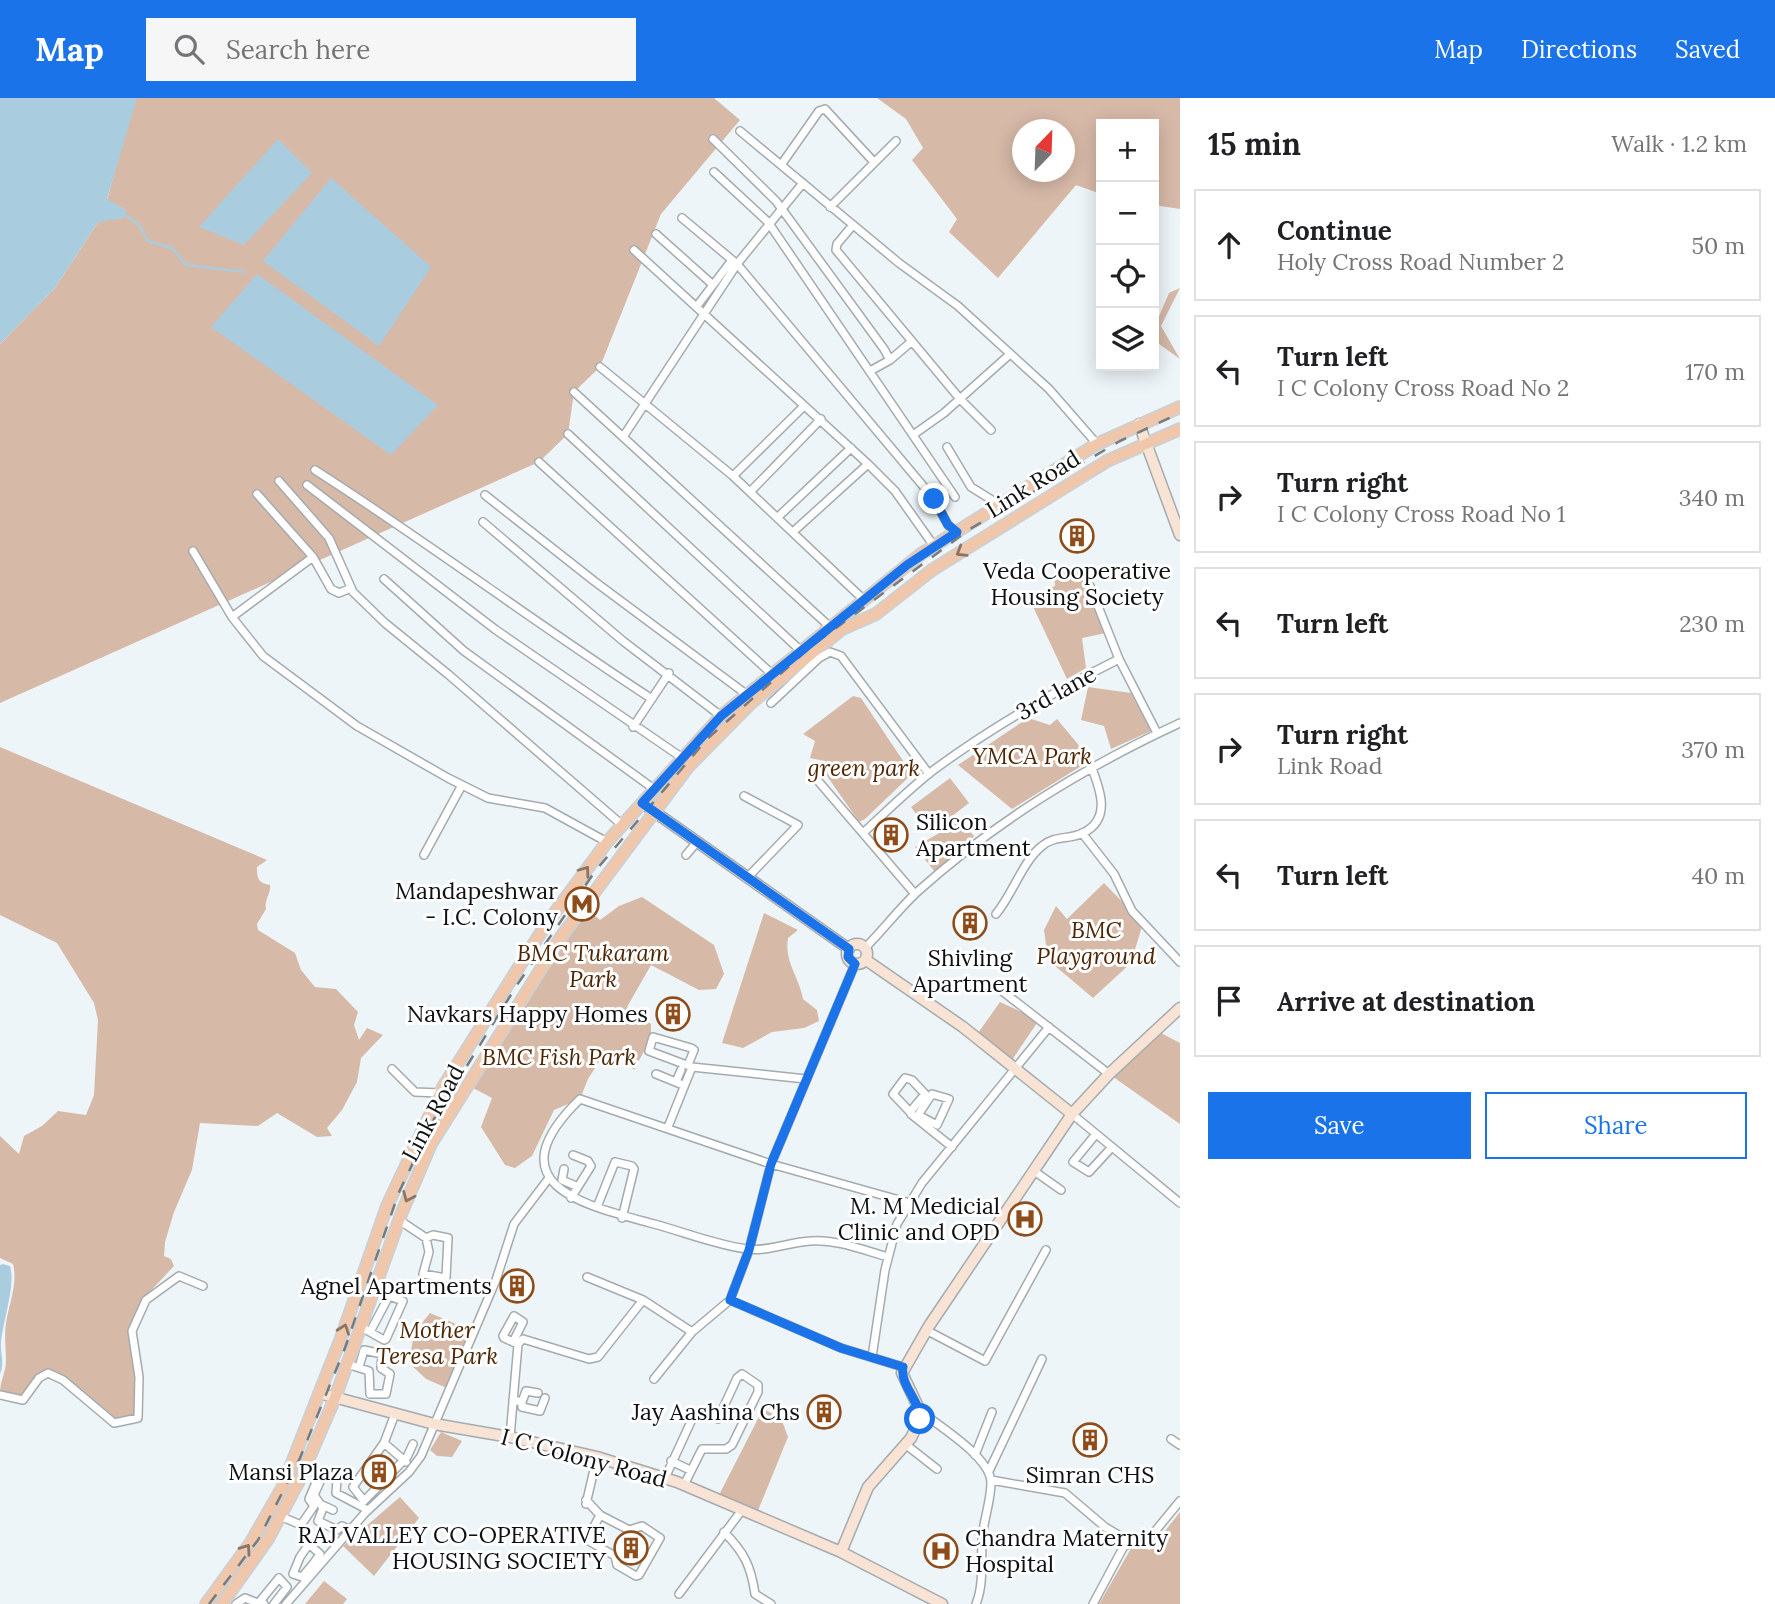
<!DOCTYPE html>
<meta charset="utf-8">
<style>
:root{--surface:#fff;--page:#f6f6f6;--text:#202124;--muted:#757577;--line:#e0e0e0;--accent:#1a73e8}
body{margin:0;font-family:Lora,serif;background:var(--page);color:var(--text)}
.controls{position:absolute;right:21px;top:21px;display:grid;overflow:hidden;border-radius:0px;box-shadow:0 4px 18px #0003}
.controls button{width:63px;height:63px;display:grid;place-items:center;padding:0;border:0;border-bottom:2px solid var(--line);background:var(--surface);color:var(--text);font:35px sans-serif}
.compass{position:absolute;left:1012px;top:21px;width:63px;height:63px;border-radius:50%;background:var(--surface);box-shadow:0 4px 18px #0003;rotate:23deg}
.stop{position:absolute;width:21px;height:21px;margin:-16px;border:5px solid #1a73e8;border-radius:50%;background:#fff}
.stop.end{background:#1a73e8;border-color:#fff;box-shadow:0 2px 7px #0008}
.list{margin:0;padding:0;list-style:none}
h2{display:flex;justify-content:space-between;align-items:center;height:91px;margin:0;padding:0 28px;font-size:30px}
h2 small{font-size:23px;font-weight:400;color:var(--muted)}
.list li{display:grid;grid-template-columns:46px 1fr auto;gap:21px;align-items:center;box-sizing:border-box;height:112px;margin:0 14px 14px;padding:0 14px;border:2px solid var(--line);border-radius:0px}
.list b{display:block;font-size:26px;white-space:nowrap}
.list p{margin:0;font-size:23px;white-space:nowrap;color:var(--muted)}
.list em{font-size:23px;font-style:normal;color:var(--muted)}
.actions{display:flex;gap:14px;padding:21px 28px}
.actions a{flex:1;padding:16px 0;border:2px solid var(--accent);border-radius:0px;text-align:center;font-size:24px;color:var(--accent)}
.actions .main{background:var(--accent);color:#fff}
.icon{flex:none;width:38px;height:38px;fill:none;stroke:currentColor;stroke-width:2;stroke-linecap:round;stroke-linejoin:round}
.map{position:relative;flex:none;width:1180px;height:1506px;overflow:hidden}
header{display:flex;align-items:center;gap:42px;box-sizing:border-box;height:98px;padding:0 35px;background:var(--accent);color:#fff}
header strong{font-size:33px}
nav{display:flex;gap:38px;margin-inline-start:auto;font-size:24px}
.search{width:490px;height:63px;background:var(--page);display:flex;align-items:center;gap:18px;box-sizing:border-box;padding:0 24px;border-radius:0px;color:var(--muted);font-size:26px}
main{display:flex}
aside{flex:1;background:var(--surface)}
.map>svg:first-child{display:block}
</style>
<header>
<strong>Map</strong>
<div class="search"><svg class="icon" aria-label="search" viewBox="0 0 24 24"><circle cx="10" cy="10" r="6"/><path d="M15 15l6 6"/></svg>Search here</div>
<nav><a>Map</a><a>Directions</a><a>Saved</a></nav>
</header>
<main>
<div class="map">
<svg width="1180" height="1506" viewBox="0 0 1180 1506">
<rect width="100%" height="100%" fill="#eef5f9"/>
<!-- green -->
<path fill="#d7b9a8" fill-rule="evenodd" d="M128 0H714L740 22 661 116 600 269 574 294 568 336 539 364 0 605V246L55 190 98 124 126 112 107 102 133 6Z
M877 0H1180V111L1154 107V26H1101V96L1076 87 998 180 949 134 957 121 912 62 923 50 906 21ZM1023 32H1064V74H1023Z
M1180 190 1161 228 1180 261 1159 246 1154 253V230L1169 195Z
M1076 469 1091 496 1106 535 1082 540 1086 570 1067 581 1028 498 1055 488 1054 476Z
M1088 589 1131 595 1151 633 1111 651 1104 628 1081 622Z
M853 598 861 600 912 676 865 721 859 724 827 678 828 670 825 663 810 660 815 643 803 636Z
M1028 620 1050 627 1057 621 1091 662 1012 711 958 667Z
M0 649 267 762 257 769C257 780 258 785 270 787 271 796 264 802 266 811L257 826 258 832 295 855 301 872 315 889 336 891 358 914 354 927 359 942 367 930 383 937 361 960 357 984 342 1012 327 1030 332 1038 317 1039 277 1015 258 1028 200 1025 192 1072 174 1114 165 1144 164 1158 171 1161 174 1168 143 1201 130 1234 137 1281 136 1318 114 1322 49 1273 22 1300 0 1295C0 1283 6 1274 6 1263 6 1250 4 1239 6 1225 9 1206 18 1185 13 1166L0 1160V1038L19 1056 24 1038 42 1028 58 1013 86 1017 94 997 98 922 94 905 57 845 0 817Z
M950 680 969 705 930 735 911 709Z
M960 723 974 738 958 762 935 774 915 749Z
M1104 785 1143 825 1131 865 1093 900 1048 862 1044 832 1056 808 1067 821Z
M642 799 714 847 724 876 716 891 699 892 651 867 627 909 651 926V940L634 972 621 955 604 956 588 981 580 1001 554 1012 532 1058 515 1070 505 1067 481 1029 492 1000 473 990 513 917 587 811 600 822 619 808Z
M764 815 798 832 788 840C784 864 799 878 803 901L817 912 819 923 804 930 772 934 743 950 722 945Z
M1000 904 1039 922 1010 965 978 935Z
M1157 933 1180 945V1026L1109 976Z
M430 1215 470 1232 447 1290 426 1281 409 1265 414 1235Z
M763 1311 781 1320 788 1339 757 1415 719 1397Z
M441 1334 462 1343 452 1359 437 1358 430 1352Z
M400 1399 419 1420 374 1478 343 1448Z
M1180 1414V1506H1099L1133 1447 1150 1452Z
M324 1483 347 1501 343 1506H305Z"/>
<!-- water -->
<path fill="#aaccdf" d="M0 0H137L107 101 126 112 124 120 98 124 55 190 0 246Z
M278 41 312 75 244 147 199 129Z
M331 80 431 169 379 248 263 163Z
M257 176 438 307 391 357 211 229Z
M3 1166 10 1168C16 1186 3 1223 1 1244 0 1256 5 1264 0 1276V1167Z"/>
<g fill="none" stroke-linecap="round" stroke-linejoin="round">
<!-- stream -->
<path stroke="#aaccdf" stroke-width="2.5" d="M123 115 139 127 148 143 172 150 186 167 244 174"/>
<defs>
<path id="street" d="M740 33 899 165 958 208 1049 291 1097 346
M713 41 776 103 884 251 890 262 870 273
M781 67 819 13 825 11 873 63
M714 74 768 124 955 399
M830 109 896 43
M682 120 737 166 803 85
M853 127 837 146 836 152 960 301 991 332
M656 136 712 186
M634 152 868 366 895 393 934 448
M697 208 732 162
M890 262 911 244
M600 269 733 378 863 501
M574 294 829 528
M568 336 800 552
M913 337 944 315 1009 257
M623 339 737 166 934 401 948 427 957 434
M947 349 971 389 1000 407
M539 364 772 576
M315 372C429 445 538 527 652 601
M733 378 804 308
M279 383 329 440 353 494 385 525 449 577 621 726
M307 387 496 532 681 659
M750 394 821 321
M257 396 313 459 331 491 339 495 351 490
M485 397 594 483 746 596
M778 419 851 350
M483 424 623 543 721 618
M794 433 868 366
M193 453 232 519 263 558 357 628 448 680 488 700 545 710 607 744
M384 481 464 553 654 691
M232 519 313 459
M1119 561 1157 635
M771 605 819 560 830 554 841 558 929 676
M633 629 669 575
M813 677 915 796
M744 698 798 727 747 780
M863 735C885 715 907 693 931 674 990 630 1053 594 1119 561L1090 488
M1082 735 1114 776 1132 813 1180 864
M424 757 462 687
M686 757 697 744
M996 816C1013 796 1022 764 1042 748 1055 737 1069 742 1083 735 1112 721 1100 691 1091 668
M865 850C883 832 898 812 916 795 996 723 1083 670 1180 625
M997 889 1109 976
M688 967 694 952 691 950 653 939 649 953 692 969
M392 971 415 994 440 995
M656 976 683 987
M676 984 681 972
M910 1014 925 996 912 982 905 980 893 996 910 1014 911 1016 952 1049
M1072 1016 1180 1105
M916 1020 932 996 949 1001 937 1027 920 1018
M668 1029 692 969 806 981
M1096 1036 1073 1064 1089 1074 1112 1049
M564 1071 562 1082 576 1088
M1034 1073 1061 1092
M571 1100 591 1068 588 1063 573 1057
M597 1109 615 1064 632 1068 634 1071 622 1120
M399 1122 426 1140 433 1137 448 1140 446 1180 423 1176 429 1154 426 1140
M888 1159C863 1152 837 1141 810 1143 790 1144 767 1154 747 1151 716 1147 684 1134 654 1126 584 1107 492 1087 580 1001L771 1066 910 1105
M587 1179 643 1202
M730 1202 841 1250 903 1269
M361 1229 384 1242 386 1241 403 1203 389 1198 370 1234
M926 1232 985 1263 1046 1152
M513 1244 523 1224 514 1218 503 1238 504 1240 518 1246
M872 1259 885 1172 897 1126 922 1085 1049 929
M347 1266 369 1273 370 1296H386L390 1276 381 1270 382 1256 364 1252 359 1269
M654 1281 692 1234 730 1202 749 1152 771 1066 855 866
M0 1297 23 1302 39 1280 48 1275 63 1282 114 1325 138 1320 139 1279 132 1233 146 1202 179 1178 203 1188
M513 1302 522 1304V1309L540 1313 545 1300
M522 1304 526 1293 538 1295
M920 1313C939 1328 990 1359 991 1384 991 1404 983 1423 982 1442 981 1464 984 1486 976 1506
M395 1316 384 1345 406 1364
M510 1339 518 1246 523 1241 589 1261 598 1259 643 1202 692 1234
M1171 1341 1180 1347
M384 1345 353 1389 364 1403 407 1359 413 1346
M905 1346 937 1371
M975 1357 992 1314
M671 1363 690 1372
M989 1373 1042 1261
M665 1380 694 1317 702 1314 718 1321 737 1280 742 1276 758 1287V1294L732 1347 726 1351H702L684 1387
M991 1382 1065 1395 1105 1429 1130 1444
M586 1402 600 1417 629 1432 642 1428 660 1440 639 1477 636 1478 617 1467 615 1458 587 1442 600 1417
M586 1406 597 1359
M322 1407 333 1412
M280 1418 301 1427 314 1408 309 1401 317 1382 313 1366 308 1364
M350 1432 342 1428 337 1432 318 1423 323 1410 314 1397 323 1377 337 1382 336 1395 368 1412
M724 1434C744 1454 751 1468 755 1496L771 1506
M313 1466 302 1479 293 1476 300 1459 309 1446 320 1456 313 1466 317 1470
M679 1496 742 1412
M236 1506 245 1500 260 1506
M264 1506 261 1502 279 1480 287 1489 274 1506
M286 1506 365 1415 409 1374 421 1358 496 1182 514 1126 549 1080
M1093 1506 1124 1448 1152 1437 1180 1403"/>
<path id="secondary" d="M1139 326 1180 437
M642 705 849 851
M847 856a10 10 0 1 1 20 0a10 10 0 1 1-20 0Z
M866 862 963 929 1072 1016
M319 1295 434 1326 510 1339 597 1359 677 1384 841 1454 942 1506
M841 1454 868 1389 911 1340 920 1321V1313L902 1275 929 1228 1072 1016 1109 976 1180 910"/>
<path id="primary" d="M206 1506 251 1444 282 1390 341 1240 387 1108 443 989 545 828 607 744 721 618 921 456 1097 346 1180 309
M222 1506 268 1441 300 1381 335 1300 402 1114 431 1046 561 839 688 669 751 605 842 531 876 516 932 472 1107 363 1180 331"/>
</defs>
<!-- street casing -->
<use href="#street" stroke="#a4abae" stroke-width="10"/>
<!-- secondary casing -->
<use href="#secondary" stroke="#a4abae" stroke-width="13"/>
<!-- primary casing -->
<use href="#primary" stroke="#cfcfd0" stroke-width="14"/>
<!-- street -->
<use href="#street" stroke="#fff" stroke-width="7"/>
<!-- secondary -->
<use href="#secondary" stroke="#f8e3d5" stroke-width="10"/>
<!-- primary -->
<use href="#primary" stroke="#f1c7ab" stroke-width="10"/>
<!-- rail -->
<path stroke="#767b7d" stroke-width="2.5" stroke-dasharray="12 12" stroke-linecap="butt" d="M209 1506 258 1442 300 1360 345 1250 399 1094 434 1021 517 887 596 772 707 641 813 547 970 431 1120 343 1180 315"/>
</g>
<!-- one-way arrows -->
<defs><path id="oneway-chevron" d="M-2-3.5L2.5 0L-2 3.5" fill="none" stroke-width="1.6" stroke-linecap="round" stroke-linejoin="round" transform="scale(1.75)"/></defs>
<g stroke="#8b7566">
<use href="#oneway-chevron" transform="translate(961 454) rotate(149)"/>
<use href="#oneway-chevron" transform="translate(585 773) rotate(-54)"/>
<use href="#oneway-chevron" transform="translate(408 1099) rotate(113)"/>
<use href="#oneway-chevron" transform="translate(344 1231) rotate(-70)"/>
<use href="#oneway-chevron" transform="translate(246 1451) rotate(-55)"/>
</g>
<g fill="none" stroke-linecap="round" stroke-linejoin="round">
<!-- route -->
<path stroke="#1a73e8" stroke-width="9" d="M920 1321C920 1302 900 1288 903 1269L841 1250 730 1202 749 1152 771 1066 855 866 848 859 849 851 642 705 721 618 907 467 957 434 948 427 934 401"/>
</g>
<!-- icons -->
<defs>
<symbol id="building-ring" viewBox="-11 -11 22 22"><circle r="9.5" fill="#fff" stroke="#8e4c1a" stroke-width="1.5"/><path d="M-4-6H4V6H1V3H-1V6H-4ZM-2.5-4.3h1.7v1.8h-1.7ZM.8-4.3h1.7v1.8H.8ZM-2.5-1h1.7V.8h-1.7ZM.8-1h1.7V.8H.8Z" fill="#8e4c1a"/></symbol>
<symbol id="metro-ring" viewBox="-11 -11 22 22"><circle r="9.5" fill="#fff" stroke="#8e4c1a" stroke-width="1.5"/><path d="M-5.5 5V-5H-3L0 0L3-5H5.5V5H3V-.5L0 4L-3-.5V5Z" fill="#8e4c1a"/></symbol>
<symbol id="hospital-ring" viewBox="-11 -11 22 22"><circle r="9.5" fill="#fff" stroke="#8e4c1a" stroke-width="1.5"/><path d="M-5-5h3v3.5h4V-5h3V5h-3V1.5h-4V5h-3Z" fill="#8e4c1a"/></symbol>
</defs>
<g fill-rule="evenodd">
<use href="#building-ring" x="1058" y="419" width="38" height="38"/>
<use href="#building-ring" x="872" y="718" width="38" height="38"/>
<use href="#metro-ring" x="563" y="787" width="38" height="38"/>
<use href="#building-ring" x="951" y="806" width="38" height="38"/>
<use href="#building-ring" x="654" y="897" width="38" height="38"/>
<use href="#hospital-ring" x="1006" y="1102" width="38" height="38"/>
<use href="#building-ring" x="498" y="1169" width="38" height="38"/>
<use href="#building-ring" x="805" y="1295" width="38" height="38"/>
<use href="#building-ring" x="1071" y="1323" width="38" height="38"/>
<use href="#building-ring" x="360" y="1355" width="38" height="38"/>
<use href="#building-ring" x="612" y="1431" width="38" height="38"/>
<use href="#hospital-ring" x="922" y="1434" width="38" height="38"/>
</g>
<g text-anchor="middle" stroke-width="6" stroke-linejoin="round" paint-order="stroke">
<!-- street labels -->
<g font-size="23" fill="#0e1112" stroke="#fff">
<text transform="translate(1033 386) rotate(-32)" y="8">Link Road</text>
<text transform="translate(1056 595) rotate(-29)" y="8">3rd lane</text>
<text transform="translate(433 1015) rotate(-62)" y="8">Link Road</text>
<text transform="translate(584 1360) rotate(15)" y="8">I C Colony Road</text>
</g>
<!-- poi labels -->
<g font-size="23" fill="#0e1112" stroke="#fff" text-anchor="end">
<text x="1077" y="481" text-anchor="middle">Veda Cooperative<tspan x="1077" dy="26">Housing Society</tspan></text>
<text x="916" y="732" text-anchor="start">Silicon<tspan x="916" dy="26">Apartment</tspan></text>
<text x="558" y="801">Mandapeshwar<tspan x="558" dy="26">- I.C. Colony</tspan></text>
<text x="970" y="868" text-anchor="middle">Shivling<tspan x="970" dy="26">Apartment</tspan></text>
<text x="648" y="924">Navkars Happy Homes</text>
<text x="1000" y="1116">M. M Medicial<tspan x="1000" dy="26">Clinic and OPD</tspan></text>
<text x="492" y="1196">Agnel Apartments</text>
<text x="800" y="1322">Jay Aashina Chs</text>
<text x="354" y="1382">Mansi Plaza</text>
<text x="1090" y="1385" text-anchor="middle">Simran CHS</text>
<text x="606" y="1445">RAJ VALLEY CO-OPERATIVE<tspan x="606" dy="26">HOUSING SOCIETY</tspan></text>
<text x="965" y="1448" text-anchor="start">Chandra Maternity<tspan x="965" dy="26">Hospital</tspan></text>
</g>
<!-- park labels -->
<g font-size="23" font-style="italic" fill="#4f2605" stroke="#fff">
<text x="1032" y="666">YMCA Park</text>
<text x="864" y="678">green park</text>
<text x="1096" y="840">BMC<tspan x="1096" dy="26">Playground</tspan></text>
<text x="593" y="863">BMC Tukaram<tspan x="593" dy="26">Park</tspan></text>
<text x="559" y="967">BMC Fish Park</text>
<text x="437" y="1240">Mother<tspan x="437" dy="26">Teresa Park</tspan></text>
</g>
</g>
</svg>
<div class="controls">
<button>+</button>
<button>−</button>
<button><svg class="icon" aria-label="locate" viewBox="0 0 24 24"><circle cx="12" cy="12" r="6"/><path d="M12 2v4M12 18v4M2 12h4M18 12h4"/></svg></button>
<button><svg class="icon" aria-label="layers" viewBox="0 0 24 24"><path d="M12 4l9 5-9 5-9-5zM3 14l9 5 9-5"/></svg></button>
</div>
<svg class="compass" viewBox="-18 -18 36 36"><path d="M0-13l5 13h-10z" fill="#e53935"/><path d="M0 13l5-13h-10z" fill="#757577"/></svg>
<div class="stop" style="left:920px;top:1321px"></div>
<div class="stop end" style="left:934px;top:401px"></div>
</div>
<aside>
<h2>15 min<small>Walk · 1.2 km</small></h2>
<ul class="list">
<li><svg class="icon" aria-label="ahead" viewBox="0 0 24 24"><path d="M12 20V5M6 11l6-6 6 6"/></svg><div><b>Continue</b><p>Holy Cross Road Number 2</p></div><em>50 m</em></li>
<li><svg class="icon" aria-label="left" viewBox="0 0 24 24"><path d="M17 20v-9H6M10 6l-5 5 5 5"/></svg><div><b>Turn left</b><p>I C Colony Cross Road No 2</p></div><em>170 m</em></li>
<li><svg class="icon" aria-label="right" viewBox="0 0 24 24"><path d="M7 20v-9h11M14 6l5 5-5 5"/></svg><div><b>Turn right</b><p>I C Colony Cross Road No 1</p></div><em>340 m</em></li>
<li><svg class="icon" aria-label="left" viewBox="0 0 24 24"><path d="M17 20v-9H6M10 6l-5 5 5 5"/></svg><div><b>Turn left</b></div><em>230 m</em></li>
<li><svg class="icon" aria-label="right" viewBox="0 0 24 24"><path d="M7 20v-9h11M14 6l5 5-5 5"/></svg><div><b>Turn right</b><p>Link Road</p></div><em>370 m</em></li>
<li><svg class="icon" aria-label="left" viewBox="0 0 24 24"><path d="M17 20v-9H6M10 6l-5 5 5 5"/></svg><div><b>Turn left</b></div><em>40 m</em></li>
<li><svg class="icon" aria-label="arrive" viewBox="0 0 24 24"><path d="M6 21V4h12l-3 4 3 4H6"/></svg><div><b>Arrive at destination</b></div></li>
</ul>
<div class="actions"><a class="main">Save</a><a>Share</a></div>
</aside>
</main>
